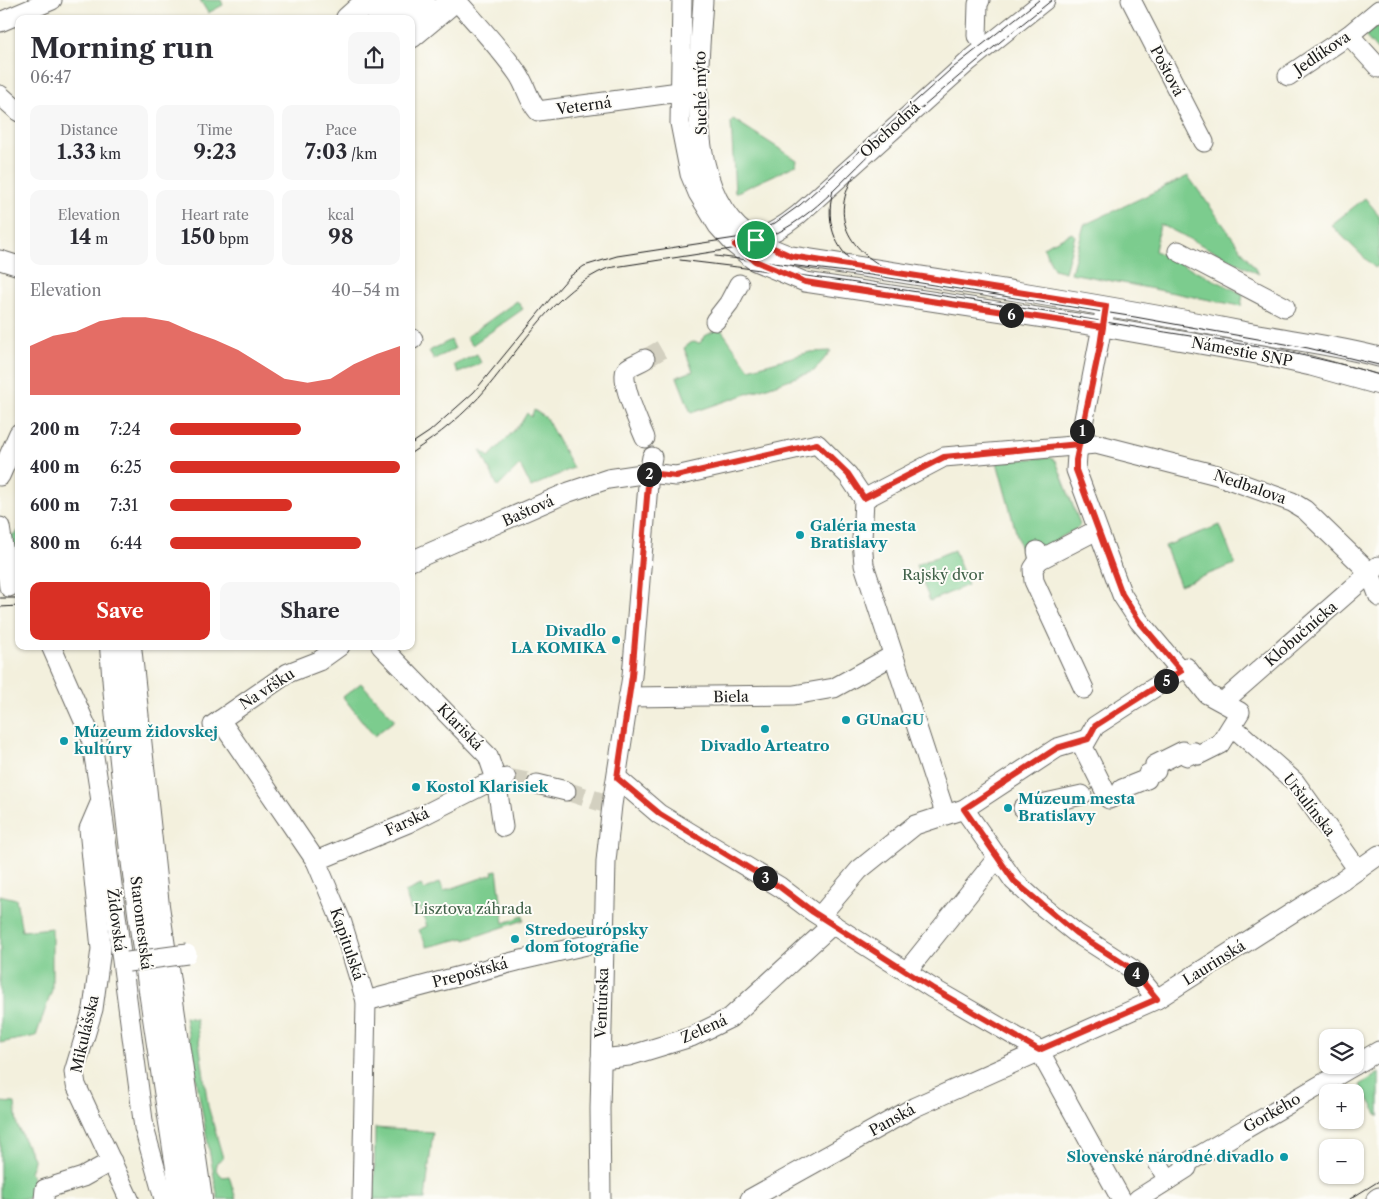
<!DOCTYPE html>
<html lang="en">
<head>
<meta charset="utf-8">
<style>
  :root { --surface:#fff; --page:#f7f7f7; --text:#2b2b33; --muted:#7c7c81; --accent:#d93025 }
  body { margin:0; font-family:"Libre Caslon Text",serif; background:var(--page); color:var(--text); height:100vh; display:flex; flex-direction:column; font-size:19px; white-space:nowrap }
  * { box-sizing:border-box; margin:0 }
  p { font-size:16px; color:var(--muted) }
  .icon { flex:none; width:28px; height:28px; fill:none; stroke:currentColor; stroke-width:2; stroke-linecap:round; stroke-linejoin:round }
  .map { position:relative; flex:1; overflow:hidden }
  .panel { position:absolute; left:15px; top:15px; width:400px; height:635px; display:flex; flex-direction:column; background:var(--surface); border-radius:10px; box-shadow:0 1px 4px #0004 }
  .panel>* { flex:none }
  .tools { position:absolute; left:1319px; top:1029px; display:grid; gap:10px }
  .tools a { display:grid; place-items:center; width:45px; height:45px; border-radius:10px; background:var(--surface); box-shadow:0 1px 4px #0004; font-size:25px }
  .pin { position:absolute; display:grid; place-items:center; width:42px; height:42px; color:#fff; margin:-21px; border:2px solid #fff; border-radius:50%; box-shadow:0 1px 5px #0007 }
  .km { position:absolute; width:25px; height:25px; margin:-12px; border-radius:50%; background:#222; color:#fff; font-size:14px; line-height:25px; text-align:center }
  .round { display:grid; place-items:center; flex:none; width:52px; height:52px; border-radius:10px; background:var(--page) }
  .overview { display:flex; align-items:center; justify-content:space-between; height:85px; padding:0 15px }
  h1 { font-size:28px; font-weight:700; line-height:38px }
  .stats { display:grid; grid-template-columns:repeat(3,1fr); gap:8px; height:85px; padding:5px 15px }
  .stats div { display:grid; align-content:center; border-radius:10px; background:var(--page); text-align:center }
  .stats b { font-size:21px; font-weight:700 }
  .stats small { font-size:14px; font-weight:400 }
  .stats p { font-size:14px }
  .chart { height:140px; padding:10px 15px }
  .chart p { display:flex; justify-content:space-between }
  .chart svg { width:100%; height:90px; margin-top:5px; fill:var(--accent); opacity:.7 }
  .action { display:flex; gap:10px; margin-top:auto; padding:10px 15px }
  .action a { flex:1; height:58px; border-radius:10px; background:var(--accent); color:#fff; font-size:20px; font-weight:700; line-height:58px; text-align:center }
  .action a+a { background:var(--page); color:var(--text) }
  ul { padding:0 15px; list-style:none; font-size:16px }
  li { display:grid; grid-template-columns:80px 60px 1fr; align-items:center; height:38px }
  li i { height:12px; border-radius:6px; background:var(--accent) }
  .map>svg:first-child { display:block }
</style>
</head>
<body>
<div class="map">
<svg width="1379" height="1199" viewBox="0 0 1379 1199">
  <rect width="100%" height="100%" fill="#fdfcf7"/>
  <filter id="ink" filterUnits="userSpaceOnUse"><feTurbulence type="fractalNoise" baseFrequency=".02" numOctaves="2"/><feDisplacementMap in="SourceGraphic" scale="10" xChannelSelector="R" yChannelSelector="G"/><feConvolveMatrix kernelMatrix="1 2 1 2 8 2 1 2 1" color-interpolation-filters="sRGB"/></filter>
  <filter id="wash" filterUnits="userSpaceOnUse"><feTurbulence type="fractalNoise" baseFrequency=".0096" numOctaves="4" result="noise"/><feDisplacementMap in="SourceGraphic" scale="20" xChannelSelector="R" yChannelSelector="G"/><feGaussianBlur stdDeviation="1.12" result="paint"/><feColorMatrix in="noise" values="0 0 0 0 0 0 0 0 0 0 0 0 0 0 0 0 0 1.4 0 .05"/><feComposite in="paint" operator="in"/></filter>
  <g filter="url(#wash)">
    <rect width="100%" height="100%" fill="#f3f0dd"/>
    <g fill="#7bcc8e" stroke="#4c7455">
      <path d="M200,0H221L223,5L208,13Z"/>
      <path d="M1379,24V52L1365,36Z"/>
      <path d="M733,119L797,160L796,165L735,193L731,122Z"/>
      <path d="M1188,176L1259,274L1160,224L1155,251L1243,294L1241,306L1071,273L1084,225Z"/>
      <path d="M1365,198L1379,215V265L1375,268L1331,225Z"/>
      <path d="M1072,233L1075,236L1065,272L1054,269L1043,247Z"/>
      <path d="M517,301L523,309L472,345L466,337Z"/>
      <path d="M720,328L749,369L810,352L831,351L814,371L691,413L677,377L693,371L684,348L692,342L700,343L705,336Z"/>
      <path d="M451,340L455,349L434,359L429,351Z"/>
      <path d="M477,354L481,363L459,373L454,365Z"/>
      <path d="M534,410L546,418L573,468L531,487L520,465L498,487L480,450L489,457L521,423L527,413L531,417Z"/>
      <path d="M1049,457L1056,461L1080,524L1078,528L1023,558L997,462Z"/>
      <path d="M1220,525L1235,564L1180,585L1165,546Z"/>
      <path d="M19,531V565L14,560L10,536Z"/>
      <path d="M954,550L968,585L930,601L916,565Z"/>
      <path d="M361,683L395,720L374,736L343,697Z"/>
      <path d="M497,870L504,923L523,916L524,920L465,940L464,938L427,947L419,930L427,926L420,908L411,910L405,892L421,885L424,890L440,882L444,891L493,874L492,871Z"/>
      <path d="M0,895L16,899L22,931L52,928V990L36,1036L0,1043Z"/>
      <path d="M185,1017L196,1019L208,1106L223,1158L217,1162L216,1170L223,1177L229,1176L236,1199H218Z"/>
      <path d="M1379,1073V1117L1360,1085Z"/>
      <path d="M0,1102L15,1103L17,1125L34,1161L30,1172L38,1192L26,1199H0Z"/>
      <path d="M375,1128L433,1132L425,1199H374Z"/>
    </g>
  </g>
  <g filter="url(#ink)">
    <g fill="none" stroke-linecap="round" stroke-linejoin="round">
      <g stroke="#d3d0c0" stroke-width="19" stroke-dasharray="19 9" stroke-linecap="butt">
        <path d="M645,359L664,348"/>
        <path d="M508,778L537,784"/>
        <path d="M566,791L604,803"/>
      </g>
      <g stroke="#676660" stroke-width="21">
        <g id="minor">
          <path d="M456,0C477,24 500,48 518,74C527,87 528,100 538,111L679,92"/>
          <path d="M682,0L680,123L690,174L698,193L718,226L735,245L755,261L805,282L1103,327L1262,355L1311,366L1379,385"/>
          <path d="M703,0C699,68 685,176 738,227C754,242 772,249 791,256C942,279 1092,302 1242,331C1288,340 1334,345 1379,357"/>
          <path d="M1131,0L1204,142"/>
          <path d="M0,22L52,0"/>
          <path d="M1349,35L1379,68"/>
          <path d="M977,36L978,4L980,0"/>
          <path d="M1288,76L1349,35L1379,10"/>
          <path d="M0,95L19,112"/>
          <path d="M747,242C766,238 783,227 798,215L969,61L1045,0"/>
          <path d="M1178,251L1285,307"/>
          <path d="M0,260L19,266"/>
          <path d="M1104,316L1077,455L1076,470L1122,595L1139,621L1181,671"/>
          <path d="M715,321L729,303L739,284"/>
          <path d="M411,339H413"/>
          <path d="M645,359C639,363 631,365 627,369C618,378 640,426 645,438"/>
          <path d="M0,476L19,433"/>
          <path d="M864,499L944,457L1096,444L1217,475L1292,502L1305,510L1370,573L1379,597"/>
          <path d="M864,499L862,540L864,565L945,813"/>
          <path d="M0,527L9,587"/>
          <path d="M1037,551L1039,560L1097,530"/>
          <path d="M1039,560L1033,569L1034,581L1084,689"/>
          <path d="M411,561L569,492L608,479L649,473L676,476L817,444L848,475L864,499"/>
          <path d="M51,646L91,737L101,801L144,1128L164,1199"/>
          <path d="M381,646L488,756L496,779L503,827"/>
          <path d="M1186,667L1207,694L1240,712L1220,744L1198,755L1194,752L1187,756L1183,751L1155,765L1156,771L1148,774L1147,779L1122,789L1123,793L1109,799L1083,747L1095,726Z"/>
          <path d="M628,697L794,695L834,688L892,656"/>
          <path d="M1223,702L1378,566"/>
          <path d="M220,720L316,861L342,923L366,1001L362,1199"/>
          <path d="M213,725L288,673L319,661L340,646"/>
          <path d="M1232,726L1295,782L1358,870"/>
          <path d="M617,778L659,814L780,887L813,912L932,988L1039,1050L1121,1199"/>
          <path d="M537,784L566,791"/>
          <path d="M101,801L89,829L101,949L93,1009L74,1072L76,1085L129,1199"/>
          <path d="M1023,808L1082,795"/>
          <path d="M964,809L1014,881L1037,902L1076,933L1132,969L1157,999"/>
          <path d="M316,861L408,823L483,785L506,778"/>
          <path d="M820,916L859,870L915,825L964,809L1057,748L1087,739"/>
          <path d="M907,971L998,857"/>
          <path d="M366,1001L517,961L604,941"/>
          <path d="M601,1059L629,1056L691,1037L730,1018L833,924"/>
          <path d="M1355,1065L1379,1051"/>
          <path d="M1158,1163L1168,1180"/>
          <path d="M1185,1164L1355,1065"/>
          <path d="M44,1199L45,1189L83,1177L112,1161"/>
          <path d="M601,1199L600,1109L606,861L612,805L632,676L649,473L652,457"/>
          <path d="M750,1199L915,1107L1157,999L1342,881L1379,855"/>
          <path d="M1138,1199L1187,1168"/>
          <path d="M1376,1199L1379,1197"/>
        </g>
      </g>
      <g stroke="#676660" stroke-width="26">
        <g id="major">
          <path d="M348,19L369,0"/>
          <path d="M379,19L400,0"/>
          <path d="M402,19L423,0"/>
          <path d="M411,36L454,0"/>
          <path d="M112,646C125,832 154,1016 183,1199"/>
          <path d="M129,646L157,906L200,1199"/>
        </g>
      </g>
      <use href="#minor" stroke="#fff" stroke-width="19"/>
      <use href="#major" stroke="#fff" stroke-width="24"/>
      <g stroke="#1c1c1c" stroke-width="1">
        <path d="M854,175C826,224 856,258 903,276"/>
        <path d="M833,190C824,225 836,254 867,273"/>
        <path d="M715,256L871,275L1135,317L1308,348L1379,365"/>
        <path d="M680,260C832,278 984,301 1135,327C1216,341 1300,350 1379,375"/>
        <path d="M411,444L429,432L474,392L555,293L569,277L584,266L617,256L749,236L775,223L800,205L949,71L1039,0"/>
        <path d="M411,453C439,435 465,414 487,388C523,345 554,290 608,268L738,248C806,230 834,187 883,142C938,93 994,46 1052,0"/>
        <path d="M0,598H19"/>
        <path d="M0,607L19,606"/>
        <path d="M1350,1199L1379,1181"/>
      </g>
      <g stroke="#676660" stroke-width="21" stroke-linecap="butt">
        <path id="minor-bridge" d="M128,962L187,954"/>
      </g>
      <use href="#minor-bridge" stroke="#fff" stroke-width="19"/>
    </g>
  </g>
  <g fill="none" stroke-linecap="round" stroke-linejoin="round" filter="url(#ink)">
    <g stroke="#fff" stroke-width="10">
      <path id="route" d="M756,240L791,256L1106,306C1104,319 1102,332 1100,346L1079,444L944,457L864,498L848,474L817,444L676,476L649,473L632,676L617,778L660,814L780,887L813,912L932,988L1039,1050L1157,999L1132,969L1076,933L1014,881L964,809L1057,748L1088,739L1095,726L1181,671L1139,621L1122,594L1076,470V460L1100,346L1103,327L805,282L755,261L735,245L756,240"/>
    </g>
    <use href="#route" stroke="#d93025" stroke-width="6"/>
  </g>
  <g fill="#0f9aa8" stroke="#fdfcf7" stroke-width="2">
    <circle cx="800" cy="535" r="5"/>
    <circle cx="616" cy="640" r="5"/>
    <circle cx="846" cy="720" r="5"/>
    <circle cx="765" cy="729" r="5"/>
    <circle cx="64" cy="741" r="5"/>
    <circle cx="416" cy="787" r="5"/>
    <circle cx="1008" cy="808" r="5"/>
    <circle cx="515" cy="939" r="5"/>
    <circle cx="1284" cy="1157" r="5"/>
  </g>
  <g text-anchor="middle" stroke-width="4" stroke-linejoin="round" paint-order="stroke">
    <g font-size="15" fill="#1c1c1c" stroke="#fdfcf7">
      <text transform="translate(1322 53) rotate(-34)" y="5">Jedlíkova</text>
      <text transform="translate(1167 71) rotate(62)" y="5">Poštová</text>
      <text transform="translate(701 93) rotate(-91)" y="5">Suché mýto</text>
      <text transform="translate(584 106) rotate(-8)" y="5">Veterná</text>
      <text transform="translate(890 130) rotate(-42)" y="5">Obchodná</text>
      <text transform="translate(1242 352) rotate(11)" y="5">Námestie SNP</text>
      <text transform="translate(1250 487) rotate(19)" y="5">Nedbalova</text>
      <text transform="translate(528 511) rotate(-24)" y="5">Baštová</text>
      <text transform="translate(1301 634) rotate(-41)" y="5">Klobučnícka</text>
      <text transform="translate(267 689) rotate(-33)" y="5">Na vŕšku</text>
      <text transform="translate(731 697) rotate(-1)" y="5">Biela</text>
      <text transform="translate(460 727) rotate(46)" y="5">Klariská</text>
      <text transform="translate(1309 805) rotate(52)" y="5">Uršulínska</text>
      <text transform="translate(407 822) rotate(-25)" y="5">Farská</text>
      <text transform="translate(116 920) rotate(83)" y="5">Židovská</text>
      <text transform="translate(141 923) rotate(83)" y="5">Staromestská</text>
      <text transform="translate(347 944) rotate(71)" y="5">Kapitulská</text>
      <text transform="translate(1214 963) rotate(-32)" y="5">Laurinská</text>
      <text transform="translate(470 973) rotate(-15)" y="5">Prepoštská</text>
      <text transform="translate(602 1003) rotate(-88)" y="5">Ventúrska</text>
      <text transform="translate(704 1029) rotate(-24)" y="5">Zelená</text>
      <text transform="translate(85 1034) rotate(-77)" y="5">Mikulášska</text>
      <text transform="translate(1272 1113) rotate(-30)" y="5">Gorkého</text>
      <text transform="translate(892 1120) rotate(-29)" y="5">Panská</text>
    </g>
    <g font-size="15" font-weight="bold" fill="#0d838f" stroke="#fdfcf7" text-anchor="start">
      <text x="810" y="531">Galéria mesta<tspan x="810" dy="17">Bratislavy</tspan></text>
      <text x="606" y="636" text-anchor="end">Divadlo<tspan x="606" dy="17">LA KOMIKA</tspan></text>
      <text x="856" y="725">GUnaGU</text>
      <text x="74" y="737">Múzeum židovskej<tspan x="74" dy="17">kultúry</tspan></text>
      <text x="765" y="751" text-anchor="middle">Divadlo Arteatro</text>
      <text x="426" y="792">Kostol Klarisiek</text>
      <text x="1018" y="804">Múzeum mesta<tspan x="1018" dy="17">Bratislavy</tspan></text>
      <text x="525" y="935">Stredoeurópsky<tspan x="525" dy="17">dom fotografie</tspan></text>
      <text x="1274" y="1162" text-anchor="end">Slovenské národné divadlo</text>
    </g>
    <g font-size="15" fill="#42624a" stroke="#fdfcf7">
      <text x="943" y="580">Rajský dvor</text>
      <text x="473" y="914">Lisztova záhrada</text>
    </g>
  </g>
</svg>
<div class="tools">
<a><svg class="icon" aria-label="layers" viewBox="0 0 24 24"><path d="M12 4l9 5-9 5-9-5zM3 14l9 5 9-5"/></svg></a>
<a>+</a>
<a>−</a>
</div>
<div class="pin" style="left:756px;top:240px;background:#1e9e55"><svg class="icon" aria-label="arrive" viewBox="0 0 24 24"><path d="M6 21V4h12l-3 4 3 4H6"/></svg></div>
<b class="km" style="left:1082px;top:431px">1</b>
<b class="km" style="left:649px;top:474px">2</b>
<b class="km" style="left:765px;top:878px">3</b>
<b class="km" style="left:1136px;top:974px">4</b>
<b class="km" style="left:1166px;top:681px">5</b>
<b class="km" style="left:1011px;top:315px">6</b>
<section class="panel">
<div class="overview"><div><h1>Morning run</h1><p>06:47</p></div><a class="round"><svg class="icon" aria-label="share" viewBox="0 0 24 24"><path d="M12 15V3M7 8l5-5 5 5M5 13v7h14v-7"/></svg></a></div>
<div class="stats">
<div><p>Distance</p><b>1.33<small> km</small></b></div>
<div><p>Time</p><b>9:23</b></div>
<div><p>Pace</p><b>7:03<small> /km</small></b></div>
</div>
<div class="stats">
<div><p>Elevation</p><b>14<small> m</small></b></div>
<div><p>Heart rate</p><b>150<small> bpm</small></b></div>
<div><p>kcal</p><b>98</b></div>
</div>
<div class="chart"><p><span>Elevation</span>40–54 m</p>
<svg viewBox="0 0 160 44" preserveAspectRatio="none"><path d="M0 44V20L10 15L20 13L30 8L40 6L50 6L60 8L70 13L80 17L90 22L100 29L110 36L120 38L130 36L140 29L150 24L160 20V44z"/></svg>
</div>
<ul>
<li><b>200 m</b>7:24<i style="width:57%"></i></li>
<li><b>400 m</b>6:25<i style="width:100%"></i></li>
<li><b>600 m</b>7:31<i style="width:53%"></i></li>
<li><b>800 m</b>6:44<i style="width:83%"></i></li>
</ul>
<div class="action"><a>Save</a><a>Share</a></div>
</section>
</div>
</body>
</html>
